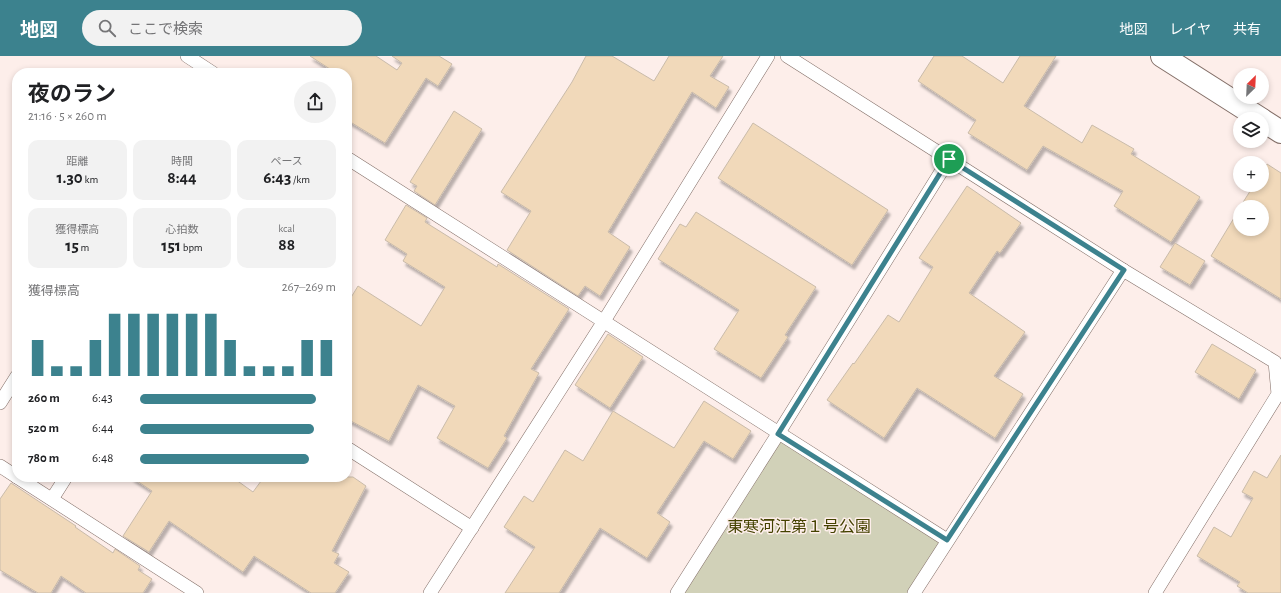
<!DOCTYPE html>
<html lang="ja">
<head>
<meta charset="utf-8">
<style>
  :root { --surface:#fff; --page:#f2f2f2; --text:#202124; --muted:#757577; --accent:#3c828e }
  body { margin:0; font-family:"Alegreya Sans","Noto Sans JP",sans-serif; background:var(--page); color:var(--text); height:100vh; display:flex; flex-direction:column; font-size:15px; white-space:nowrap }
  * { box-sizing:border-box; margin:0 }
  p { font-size:13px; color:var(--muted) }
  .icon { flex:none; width:22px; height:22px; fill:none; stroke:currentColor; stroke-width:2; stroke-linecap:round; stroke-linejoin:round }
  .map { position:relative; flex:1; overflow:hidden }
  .panel { position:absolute; left:12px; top:12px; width:340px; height:414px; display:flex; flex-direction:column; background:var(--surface); border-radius:16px; box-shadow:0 2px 6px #0003 }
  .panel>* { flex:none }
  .needle { width:26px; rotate:24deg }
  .fabs { position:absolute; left:1233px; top:12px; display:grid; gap:8px }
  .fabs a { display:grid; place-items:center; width:36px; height:36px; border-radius:50%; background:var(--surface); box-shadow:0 2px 6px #0003; font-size:20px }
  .pin { position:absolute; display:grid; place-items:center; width:34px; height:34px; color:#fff; margin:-17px; border:2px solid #fff; border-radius:50%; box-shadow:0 1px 4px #0007 }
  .round { display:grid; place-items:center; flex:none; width:42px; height:42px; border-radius:21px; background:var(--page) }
  .overview { display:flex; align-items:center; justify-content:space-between; height:68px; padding:0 16px }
  h1 { font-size:22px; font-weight:700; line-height:30px }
  .stats { display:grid; grid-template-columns:repeat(3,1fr); gap:6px; height:68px; padding:4px 16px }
  .stats div { display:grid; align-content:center; border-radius:10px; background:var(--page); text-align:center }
  .stats b { font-size:17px; font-weight:700 }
  .stats small { font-size:11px; font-weight:400 }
  .stats p { font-size:11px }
  .chart { height:112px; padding:8px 16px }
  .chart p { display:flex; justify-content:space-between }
  .chart svg { width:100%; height:72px; margin-top:4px; stroke:var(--accent); stroke-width:6 }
  ul { padding:0 16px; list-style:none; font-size:13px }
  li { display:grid; grid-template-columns:64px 48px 1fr; align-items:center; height:30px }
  li i { height:10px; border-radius:5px; background:var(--accent) }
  header { display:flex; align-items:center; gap:24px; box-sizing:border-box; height:56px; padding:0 20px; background:var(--accent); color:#fff }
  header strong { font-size:19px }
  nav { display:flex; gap:22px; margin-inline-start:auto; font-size:14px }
  .search { width:280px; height:36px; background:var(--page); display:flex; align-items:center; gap:10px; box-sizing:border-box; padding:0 14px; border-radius:22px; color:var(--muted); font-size:15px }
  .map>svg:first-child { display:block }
</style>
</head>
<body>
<header>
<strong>地図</strong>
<div class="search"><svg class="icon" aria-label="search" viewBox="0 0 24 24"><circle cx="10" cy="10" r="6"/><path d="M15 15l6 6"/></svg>ここで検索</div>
<nav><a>地図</a><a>レイヤ</a><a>共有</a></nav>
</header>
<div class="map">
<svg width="1281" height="537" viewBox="0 0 1281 537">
  <defs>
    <filter id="shadow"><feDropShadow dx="2.5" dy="4.5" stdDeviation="1" flood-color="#0004"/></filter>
  </defs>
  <rect width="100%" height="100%" fill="#fdeeea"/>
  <path fill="#d1d1b8" d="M778,378L947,484L914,537H677Z"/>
  <g fill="#f1d9ba" stroke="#c9bbaa" filter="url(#shadow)">
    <path d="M310,0H376L397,14L402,7L392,0H439L452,8L438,30L426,22L385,87L347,64V17H336Z"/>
    <path d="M586,0H612L654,25L669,0H723L710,20L729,31L716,52L692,36L608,176L630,191L600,240L585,230L578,240L507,194L531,155L501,136L572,26Z"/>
    <path d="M934,0H962L1003,27L1020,0H1056L1024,50L1082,87L1092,69L1134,93L1131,98L1200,141L1171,186L1114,150L1123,135L1043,90L1027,114L968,77L976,64L918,25Z"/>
    <path d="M454,55L482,73L435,149L414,135L417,130L410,126Z"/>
    <path d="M753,67L888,154L852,209L718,122Z"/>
    <path d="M1267,108L1281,117V243L1211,200L1240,152V173H1262V151H1240L1254,129H1262V115Z"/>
    <path d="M967,130L1021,167L1000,197L997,195L969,237L1025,276L994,320L1023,338L995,382L917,332L884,382L827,344L853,307L854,308L888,259L899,266L933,211L919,202Z"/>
    <path d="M406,149L427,162L425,166L497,211L498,208L569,253L531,313L539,317L504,380L507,382L488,412L437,382L455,350L418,329L389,385L347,363V248L358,230L421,270L445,231L403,205L407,198L385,184Z"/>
    <path d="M696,156L816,231L785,279L788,281L761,322L714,293L739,254L658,203L680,168L686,171Z"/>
    <path d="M1175,187L1205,205L1190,229L1160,211Z"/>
    <path d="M608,278L643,301L610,352L575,329Z"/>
    <path d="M1212,288L1256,314L1239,343L1195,316Z"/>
    <path d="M704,345L751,375L733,403L704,385L657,457L670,466L647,502L600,472L559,537H505L535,491L504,471L524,440L533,446L565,394L583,405L613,355L674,392Z"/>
    <path d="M1281,399V537H1248L1237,530L1240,526L1197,500L1214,471L1231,481L1253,442L1242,436L1254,415L1267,422Z"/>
    <path d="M131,421H232L253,436L264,421H353L366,430L332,495L339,498L334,507L349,516L335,537H311L254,500L243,516L169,465L149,496L123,480L152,435Z"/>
    <path d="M11,427L76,470L75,471L113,497L115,493L140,510L138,514L152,523L143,537H86L61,520L51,537H38L0,514V443Z"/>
  </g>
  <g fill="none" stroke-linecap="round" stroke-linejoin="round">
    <g stroke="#836f68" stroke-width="14">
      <g id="service">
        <path d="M187,0L213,17"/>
        <path d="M787,0L1123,214L1275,306L1278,338L1155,537"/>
        <path d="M347,102C547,229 746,358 947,484"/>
        <path d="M0,347L17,320"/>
        <path d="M347,392L472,472"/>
        <path d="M0,410L17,421"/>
        <path d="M17,421L197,537"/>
        <path d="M52,443L66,421"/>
        <path d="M430,537L604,265L768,0"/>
        <path d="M677,537L778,378L949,103"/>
        <path d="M914,537L1123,214"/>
      </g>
    </g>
    <g stroke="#836f68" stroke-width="24">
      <g id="minor">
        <path d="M1162,0L1261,63"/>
        <path d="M1262,64L1281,76"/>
      </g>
    </g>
    <use href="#service" stroke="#fff" stroke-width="13"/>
    <use href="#minor" stroke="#fff" stroke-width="22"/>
  </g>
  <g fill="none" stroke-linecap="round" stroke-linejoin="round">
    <g stroke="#fff" stroke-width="8">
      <path id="route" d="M949,103L1124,214L947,484L778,378Z"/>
    </g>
    <use href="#route" stroke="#3c828e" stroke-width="5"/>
  </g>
  <g text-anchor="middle" stroke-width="3" stroke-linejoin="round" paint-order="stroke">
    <g font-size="16" fill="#444200" stroke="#fdeeea">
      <text x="799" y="476">東寒河江第１号公園</text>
    </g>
  </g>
</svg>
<div class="fabs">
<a><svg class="needle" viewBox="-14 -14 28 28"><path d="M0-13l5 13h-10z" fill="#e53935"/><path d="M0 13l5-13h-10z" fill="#757577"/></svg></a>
<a><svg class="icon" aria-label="layers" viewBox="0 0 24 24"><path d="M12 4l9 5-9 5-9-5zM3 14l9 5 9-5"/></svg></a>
<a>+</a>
<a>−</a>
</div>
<div class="pin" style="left:949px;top:103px;background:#1e9e55"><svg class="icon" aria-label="arrive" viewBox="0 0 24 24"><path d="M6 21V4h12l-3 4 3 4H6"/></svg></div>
<section class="panel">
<div class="overview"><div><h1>夜のラン</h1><p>21:16 · 5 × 260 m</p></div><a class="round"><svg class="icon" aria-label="share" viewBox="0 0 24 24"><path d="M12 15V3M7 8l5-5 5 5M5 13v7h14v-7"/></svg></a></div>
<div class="stats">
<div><p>距離</p><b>1.30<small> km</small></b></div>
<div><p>時間</p><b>8:44</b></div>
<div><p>ペース</p><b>6:43<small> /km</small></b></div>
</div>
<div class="stats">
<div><p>獲得標高</p><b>15<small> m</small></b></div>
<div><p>心拍数</p><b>151<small> bpm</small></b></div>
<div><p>kcal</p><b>88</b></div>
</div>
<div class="chart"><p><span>獲得標高</span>267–269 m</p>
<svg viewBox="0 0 160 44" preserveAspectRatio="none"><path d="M5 44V22M15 44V38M25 44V38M35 44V22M45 44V6M55 44V6M65 44V6M75 44V6M85 44V6M95 44V6M105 44V22M115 44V38M125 44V38M135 44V38M145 44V22M155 44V22"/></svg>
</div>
<ul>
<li><b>260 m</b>6:43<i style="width:90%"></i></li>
<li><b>520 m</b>6:44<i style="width:89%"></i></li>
<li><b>780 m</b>6:48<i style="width:86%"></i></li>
</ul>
</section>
</div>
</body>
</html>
